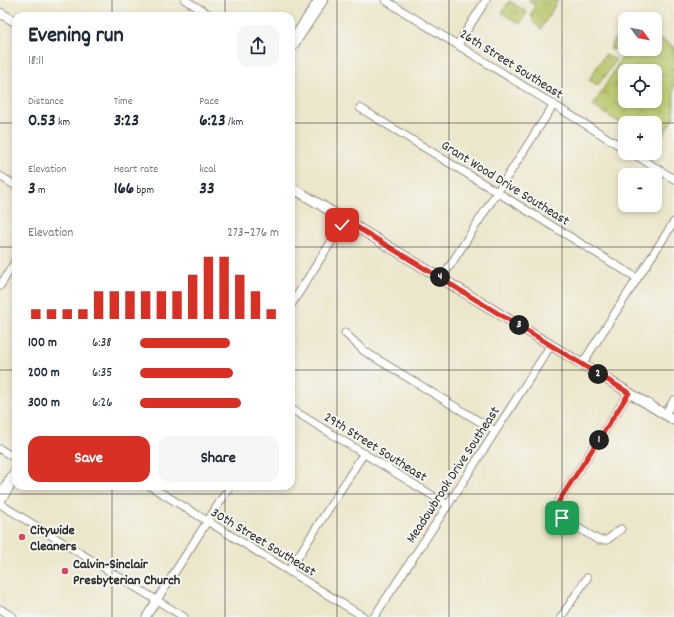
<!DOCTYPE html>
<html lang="en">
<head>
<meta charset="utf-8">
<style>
  :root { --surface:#fff; --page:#f6f6f7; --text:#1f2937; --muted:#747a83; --accent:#d93025 }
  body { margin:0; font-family:Dekko,sans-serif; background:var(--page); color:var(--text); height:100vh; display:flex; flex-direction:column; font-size:15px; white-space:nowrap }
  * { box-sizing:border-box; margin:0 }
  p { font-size:13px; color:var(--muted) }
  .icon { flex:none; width:22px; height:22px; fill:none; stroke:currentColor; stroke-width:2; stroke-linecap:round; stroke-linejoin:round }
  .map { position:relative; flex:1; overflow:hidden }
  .details { position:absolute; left:12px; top:12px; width:283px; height:478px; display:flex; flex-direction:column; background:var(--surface); border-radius:12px; box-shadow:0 2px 6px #0003 }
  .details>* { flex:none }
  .needle { width:26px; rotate:122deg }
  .buttons { position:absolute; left:618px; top:12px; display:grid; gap:8px }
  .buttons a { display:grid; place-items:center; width:44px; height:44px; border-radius:8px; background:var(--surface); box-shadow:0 2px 6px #0003; font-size:20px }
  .pin { position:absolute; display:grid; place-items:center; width:34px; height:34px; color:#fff; margin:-17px; border-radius:8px; box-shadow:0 2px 6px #0006 }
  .km { position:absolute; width:20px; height:20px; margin:-10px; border-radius:50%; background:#222; color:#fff; font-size:11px; line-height:20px; text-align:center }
  .round { display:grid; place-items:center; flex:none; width:42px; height:42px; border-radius:12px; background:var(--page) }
  .headline { display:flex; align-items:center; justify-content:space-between; height:68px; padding:0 16px }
  h1 { font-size:22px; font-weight:700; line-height:30px }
  .stats { display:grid; grid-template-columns:repeat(3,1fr); gap:6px; height:68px; padding:4px 16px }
  .stats div { display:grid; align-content:center }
  .stats b { font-size:17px; font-weight:700 }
  .stats small { font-size:11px; font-weight:400 }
  .stats p { font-size:11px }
  .chart { height:112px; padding:8px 16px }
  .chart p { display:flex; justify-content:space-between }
  .chart svg { width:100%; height:72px; margin-top:4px; stroke:var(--accent); stroke-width:6 }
  .primary-button { display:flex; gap:8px; margin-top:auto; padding:8px 16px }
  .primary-button a { flex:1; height:46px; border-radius:12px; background:var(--accent); color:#fff; font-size:16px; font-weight:700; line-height:46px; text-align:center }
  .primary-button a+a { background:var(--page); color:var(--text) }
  ul { padding:0 16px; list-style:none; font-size:13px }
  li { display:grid; grid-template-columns:64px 48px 1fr; align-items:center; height:30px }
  li i { height:10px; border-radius:5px; background:var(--accent) }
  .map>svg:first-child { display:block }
</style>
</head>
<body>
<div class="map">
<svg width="674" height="617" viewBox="0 0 674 617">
  <defs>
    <pattern id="park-crowns" width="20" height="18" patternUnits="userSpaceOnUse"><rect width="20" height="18" fill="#b7c466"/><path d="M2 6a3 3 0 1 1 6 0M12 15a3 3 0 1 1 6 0" fill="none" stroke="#959f54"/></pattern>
  </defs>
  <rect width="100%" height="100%" fill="#f6f6f2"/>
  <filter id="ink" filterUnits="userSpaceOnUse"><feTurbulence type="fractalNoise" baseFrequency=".025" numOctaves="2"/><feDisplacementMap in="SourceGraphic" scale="8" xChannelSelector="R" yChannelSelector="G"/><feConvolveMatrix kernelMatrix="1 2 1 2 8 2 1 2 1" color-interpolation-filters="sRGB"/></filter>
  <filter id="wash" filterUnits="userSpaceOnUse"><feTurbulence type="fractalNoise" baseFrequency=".012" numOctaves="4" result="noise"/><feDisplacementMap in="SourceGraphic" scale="16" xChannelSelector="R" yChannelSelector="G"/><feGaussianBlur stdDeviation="0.9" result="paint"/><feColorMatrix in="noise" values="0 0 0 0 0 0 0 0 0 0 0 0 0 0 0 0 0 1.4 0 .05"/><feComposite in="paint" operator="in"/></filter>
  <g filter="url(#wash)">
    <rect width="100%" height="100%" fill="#ece6ca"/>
    <g fill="url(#park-crowns)" stroke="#717848" fill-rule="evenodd">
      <path d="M528,0H558L541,29L534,23L531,14L535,6Z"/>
      <path d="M509,1L527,12L520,24L502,13Z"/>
      <path d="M618,36H622L624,38C624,45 617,49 611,50C611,43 612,40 618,36Z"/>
      <path d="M662,40L674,47V117L657,145L655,144V123H625V126L593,106L627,49H655V41ZM625,71H655V101H625Z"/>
      <path d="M605,54L616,60L604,78H603L598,85L589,80Z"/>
    </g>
  </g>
  <g filter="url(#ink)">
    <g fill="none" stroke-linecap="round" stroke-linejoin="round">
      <g stroke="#8c887a" stroke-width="9">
        <g id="minor">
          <path d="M185,0L212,16"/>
          <path d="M385,0L625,149"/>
          <path d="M458,44L486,0"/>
          <path d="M360,108L637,278"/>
          <path d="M632,153L674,179"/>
          <path d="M0,176L16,186"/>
          <path d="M442,278L554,104"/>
          <path d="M0,286L13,265L16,259"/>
          <path d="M291,305L345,220"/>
          <path d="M345,333L364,351L495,431"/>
          <path d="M582,364L674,222"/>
          <path d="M291,409L448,505"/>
          <path d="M665,414L674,400"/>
          <path d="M0,449L16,459"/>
          <path d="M150,486L364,617"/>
          <path d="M0,504L184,617"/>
          <path d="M621,529L607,540H598L562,518L556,512L557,504L629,393"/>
          <path d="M289,571L364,453"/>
          <path d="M0,609L13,617"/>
          <path d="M146,617L230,486"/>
          <path d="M374,617L448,505L551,345"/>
          <path d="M561,617L587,578"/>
        </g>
      </g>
      <g stroke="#8c887a" stroke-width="11">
        <g id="tertiary">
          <path d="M0,13L16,22"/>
          <path d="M291,187L674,420"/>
        </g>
      </g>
      <g stroke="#8c887a" stroke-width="14">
        <g id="primary">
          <path d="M291,46L321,0"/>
          <path d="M0,498L16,473"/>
        </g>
      </g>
      <use href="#minor" stroke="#fff" stroke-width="7"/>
      <use href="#tertiary" stroke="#fff" stroke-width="9"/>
      <use href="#primary" stroke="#fff" stroke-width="12"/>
    </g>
  </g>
  <g fill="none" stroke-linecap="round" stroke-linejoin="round" filter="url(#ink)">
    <g stroke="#fff" stroke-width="8">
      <path id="route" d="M342,225L345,220L629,393L557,504L556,512L562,518"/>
    </g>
    <use href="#route" stroke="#d93025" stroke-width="5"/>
  </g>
  <path fill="none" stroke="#2b2b2b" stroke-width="1" stroke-opacity="0.55" d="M112,0V16M225,0V16M337,0V617M449,0V617M562,0V617M0,123H16M291,123H625M655,123H674M0,247H16M291,247H674M0,370H16M291,370H674M112,486V617M225,486V617M0,494H674"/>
  <g fill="#d1495b" stroke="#f6f6f2" stroke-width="1.5">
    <circle cx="22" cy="537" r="4"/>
    <circle cx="65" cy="571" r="4"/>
  </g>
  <g text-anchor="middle" stroke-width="4" stroke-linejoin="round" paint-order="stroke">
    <g font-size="14" fill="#2b2b2b" stroke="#f6f6f2">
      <text transform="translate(512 63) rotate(32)" y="5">26th Street Southeast</text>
      <text transform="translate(506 182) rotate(32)" y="5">Grant Wood Drive Southeast</text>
      <text transform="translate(376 446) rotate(32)" y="5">29th Street Southeast</text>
      <text transform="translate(452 474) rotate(-57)" y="5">Meadowbrook Drive Southeast</text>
      <text transform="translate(264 541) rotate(31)" y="5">30th Street Southeast</text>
    </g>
    <g font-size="14" font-weight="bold" fill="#2b2b2b" stroke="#f6f6f2" text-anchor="start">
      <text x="30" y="534">Citywide<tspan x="30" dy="16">Cleaners</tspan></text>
      <text x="73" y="568">Calvin-Sinclair<tspan x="73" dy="16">Presbyterian Church</tspan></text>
    </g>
  </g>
</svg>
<div class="buttons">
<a><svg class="needle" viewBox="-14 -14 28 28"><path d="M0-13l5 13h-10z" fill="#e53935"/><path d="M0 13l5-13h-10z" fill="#747a83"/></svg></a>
<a><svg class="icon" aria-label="locate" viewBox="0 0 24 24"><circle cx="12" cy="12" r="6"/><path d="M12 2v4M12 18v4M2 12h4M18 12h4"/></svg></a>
<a>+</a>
<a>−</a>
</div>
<div class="pin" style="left:562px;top:518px;background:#1e9e55"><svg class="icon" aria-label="arrive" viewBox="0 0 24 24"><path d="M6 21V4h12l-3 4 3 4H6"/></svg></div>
<div class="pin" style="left:342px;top:225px;background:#d93025"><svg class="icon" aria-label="check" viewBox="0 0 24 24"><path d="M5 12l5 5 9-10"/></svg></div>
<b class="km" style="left:599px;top:440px">1</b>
<b class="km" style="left:598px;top:374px">2</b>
<b class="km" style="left:519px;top:325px">3</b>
<b class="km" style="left:440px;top:277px">4</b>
<section class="details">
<div class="headline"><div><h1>Evening run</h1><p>18:11</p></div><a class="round"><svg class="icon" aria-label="share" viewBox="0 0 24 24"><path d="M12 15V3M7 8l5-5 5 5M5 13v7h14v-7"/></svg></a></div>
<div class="stats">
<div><p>Distance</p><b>0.53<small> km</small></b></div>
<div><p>Time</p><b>3:23</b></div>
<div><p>Pace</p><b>6:23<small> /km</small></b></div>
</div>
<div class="stats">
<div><p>Elevation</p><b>3<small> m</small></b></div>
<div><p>Heart rate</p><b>166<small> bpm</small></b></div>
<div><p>kcal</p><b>33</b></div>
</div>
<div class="chart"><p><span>Elevation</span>273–276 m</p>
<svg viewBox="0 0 160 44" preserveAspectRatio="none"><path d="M5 44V38M15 44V38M25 44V38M35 44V38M45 44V27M55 44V27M65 44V27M75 44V27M85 44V27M95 44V27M105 44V17M115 44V6M125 44V6M135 44V17M145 44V27M155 44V38"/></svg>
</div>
<ul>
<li><b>100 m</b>6:38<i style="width:65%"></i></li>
<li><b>200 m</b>6:35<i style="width:67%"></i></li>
<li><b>300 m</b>6:26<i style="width:73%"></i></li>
</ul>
<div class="primary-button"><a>Save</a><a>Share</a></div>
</section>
</div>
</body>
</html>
